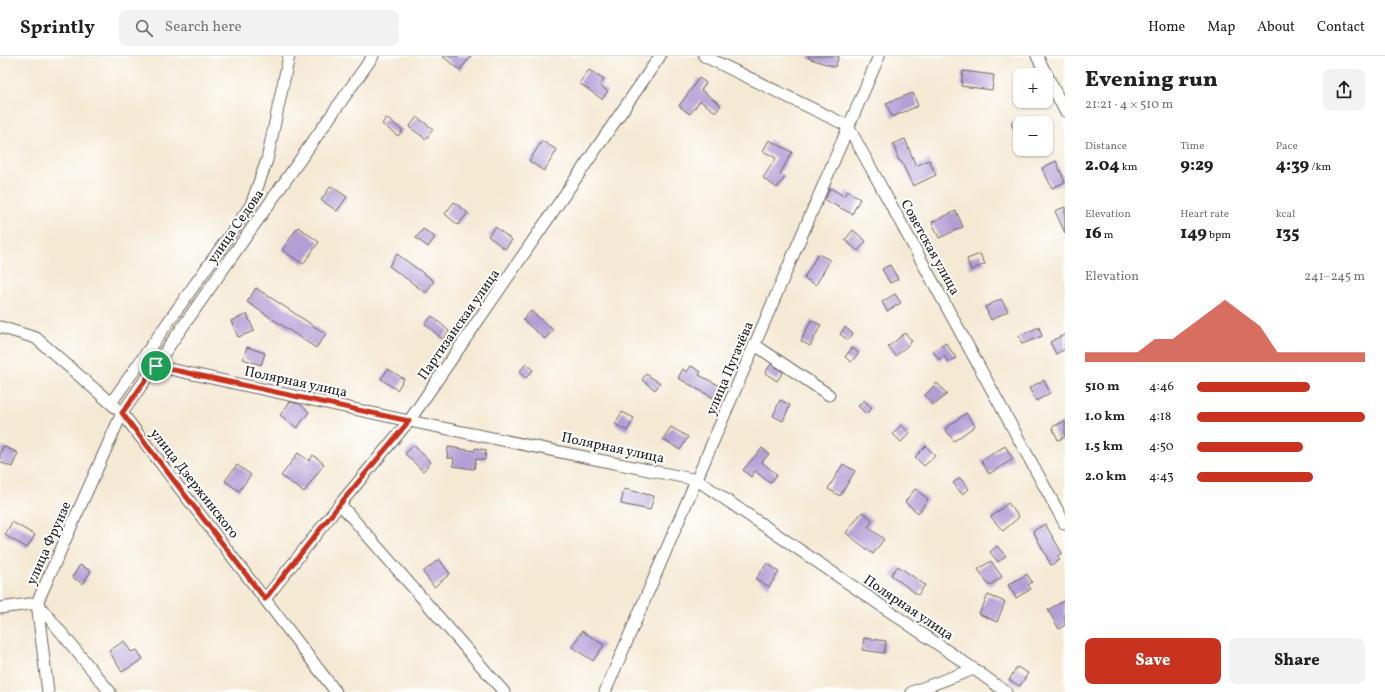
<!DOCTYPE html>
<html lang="en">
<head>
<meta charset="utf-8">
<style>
  :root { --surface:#fff; --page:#f2f2f2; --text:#202124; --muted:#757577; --line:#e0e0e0; --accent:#c8321e }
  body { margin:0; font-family:Vollkorn,serif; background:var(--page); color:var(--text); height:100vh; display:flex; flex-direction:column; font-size:15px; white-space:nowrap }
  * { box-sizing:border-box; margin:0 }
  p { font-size:13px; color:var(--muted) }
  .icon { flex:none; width:22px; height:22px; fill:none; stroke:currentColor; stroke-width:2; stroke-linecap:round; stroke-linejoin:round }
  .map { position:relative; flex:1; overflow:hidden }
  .details { display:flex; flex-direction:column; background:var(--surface); width:320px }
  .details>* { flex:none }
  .tools { position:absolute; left:1013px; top:12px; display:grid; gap:8px }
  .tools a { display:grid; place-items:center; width:40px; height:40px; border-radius:8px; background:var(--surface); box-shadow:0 1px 3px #0004; font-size:20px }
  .pin { position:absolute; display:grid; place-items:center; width:34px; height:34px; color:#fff; margin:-17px; border:2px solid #fff; border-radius:50%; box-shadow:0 1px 4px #0007 }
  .round { display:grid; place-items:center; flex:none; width:42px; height:42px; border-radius:8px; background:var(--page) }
  .head { display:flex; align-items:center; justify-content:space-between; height:68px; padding:0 20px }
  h1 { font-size:22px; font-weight:800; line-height:30px }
  .metrics { display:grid; grid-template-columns:repeat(3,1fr); gap:6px; height:68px; padding:4px 20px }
  .metrics div { display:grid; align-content:center }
  .metrics b { font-size:17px; font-weight:800 }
  .metrics small { font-size:11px; font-weight:400 }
  .metrics p { font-size:11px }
  .chart { height:112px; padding:8px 20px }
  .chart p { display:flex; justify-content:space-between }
  .chart svg { width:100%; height:72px; margin-top:4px; fill:var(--accent); opacity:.7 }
  .button { display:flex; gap:8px; margin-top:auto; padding:8px 20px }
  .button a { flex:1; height:46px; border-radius:8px; background:var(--accent); color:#fff; font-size:16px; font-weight:800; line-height:46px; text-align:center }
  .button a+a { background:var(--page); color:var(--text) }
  ul { padding:0 20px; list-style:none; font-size:13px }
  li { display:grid; grid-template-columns:64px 48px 1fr; align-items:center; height:30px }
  li i { height:10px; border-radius:5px; background:var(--accent) }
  header { display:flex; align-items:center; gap:24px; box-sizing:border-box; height:56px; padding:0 20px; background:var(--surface); border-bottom:1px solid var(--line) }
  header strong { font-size:19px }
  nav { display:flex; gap:22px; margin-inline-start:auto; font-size:14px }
  .search { width:280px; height:36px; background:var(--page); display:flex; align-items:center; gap:10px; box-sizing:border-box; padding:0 14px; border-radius:8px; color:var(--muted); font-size:15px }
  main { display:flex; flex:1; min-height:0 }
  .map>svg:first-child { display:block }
</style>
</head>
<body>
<header>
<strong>Sprintly</strong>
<div class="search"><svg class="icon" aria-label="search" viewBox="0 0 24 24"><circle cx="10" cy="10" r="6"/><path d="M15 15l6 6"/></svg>Search here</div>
<nav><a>Home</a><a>Map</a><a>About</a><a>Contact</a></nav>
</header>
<main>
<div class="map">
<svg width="1065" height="636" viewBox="0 0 1065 636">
  <rect width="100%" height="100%" fill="#fff"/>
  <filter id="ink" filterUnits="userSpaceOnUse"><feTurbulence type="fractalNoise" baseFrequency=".025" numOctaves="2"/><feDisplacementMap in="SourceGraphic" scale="8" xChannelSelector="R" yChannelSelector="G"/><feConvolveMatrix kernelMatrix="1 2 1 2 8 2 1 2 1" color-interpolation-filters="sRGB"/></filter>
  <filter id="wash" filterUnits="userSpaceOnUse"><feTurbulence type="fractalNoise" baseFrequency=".012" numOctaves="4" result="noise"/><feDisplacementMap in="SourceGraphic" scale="16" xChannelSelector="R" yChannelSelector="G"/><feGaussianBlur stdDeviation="0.9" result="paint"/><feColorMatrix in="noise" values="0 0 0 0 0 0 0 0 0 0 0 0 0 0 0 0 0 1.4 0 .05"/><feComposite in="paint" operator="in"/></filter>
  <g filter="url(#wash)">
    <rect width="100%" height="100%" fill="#f4e9d3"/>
    <g id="blocks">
      <g fill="#b29fd5">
        <path d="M442,0H471L460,14Z"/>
        <path d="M808,0H839L835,11L808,2Z"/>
        <path d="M589,14L604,24L600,30L608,35L602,43L579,27Z"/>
        <path d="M963,15L994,19L992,34L961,30Z"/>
        <path d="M699,22L706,27L701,34L721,49L716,56L700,45L690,58L679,50Z"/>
        <path d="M913,37L918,50L892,61L886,47Z"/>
        <path d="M417,61L433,73L426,83L409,71Z"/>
        <path d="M386,62L403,74L398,80L382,68Z"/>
        <path d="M1020,63V87L1011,67Z"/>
        <path d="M905,83L916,110L929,104L936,119L913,130L901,105H899L893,88Z"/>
        <path d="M769,84L792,96L780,118L785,121L777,132L763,122L776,102L763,95Z"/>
        <path d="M542,85L557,94L544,115L529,105Z"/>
        <path d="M1056,105L1065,126L1052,132L1042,112Z"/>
        <path d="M331,130L347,141L337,155L321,144Z"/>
        <path d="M830,132L844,140L847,135L860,143L852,158L825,144Z"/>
        <path d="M454,146L468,157L458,169L445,158Z"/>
        <path d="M1065,151V177L1055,155Z"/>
        <path d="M956,155L963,171L939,182L932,166Z"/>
        <path d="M298,171L319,186L303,208L282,194Z"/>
        <path d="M495,171L512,184L505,193L488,180Z"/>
        <path d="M423,173L435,181L428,191L416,182Z"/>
        <path d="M853,174L866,185L858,195L845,184Z"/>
        <path d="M397,198L434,225L426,237L389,210Z"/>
        <path d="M818,198L830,204L816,229L804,222Z"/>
        <path d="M980,198L985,208L971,214L967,203Z"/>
        <path d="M890,209L898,223L890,227L882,213Z"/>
        <path d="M256,232L326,278L316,292L247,246Z"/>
        <path d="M895,238L901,247L887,255L882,246Z"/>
        <path d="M1001,243L1008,255L991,264L985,251Z"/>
        <path d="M531,255L553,274L545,283L523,264Z"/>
        <path d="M247,258L254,275L238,281L231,265Z"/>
        <path d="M432,260L449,275L442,283L425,268Z"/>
        <path d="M811,264L821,269L810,290L801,285Z"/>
        <path d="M845,271L853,278L848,284L840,278Z"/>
        <path d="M1039,271L1042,280L1022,288L1019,280Z"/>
        <path d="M905,277L912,285L896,300L888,291Z"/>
        <path d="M1065,278V293L1056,298L1050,286Z"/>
        <path d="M946,287L956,302L948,306L944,300L939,304L933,295Z"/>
        <path d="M247,291L265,297L261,309L243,303Z"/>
        <path d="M852,292L859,297L851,306L845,301Z"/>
        <path d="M526,308L533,314L526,322L519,316Z"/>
        <path d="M771,308L783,316L777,325L765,317Z"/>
        <path d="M691,310L701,316L699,319L724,332L717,344L678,322L683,313L687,316Z"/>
        <path d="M388,313L404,323L397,334L381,323Z"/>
        <path d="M646,318L660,327L655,334L642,324Z"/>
        <path d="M1044,324L1050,337L1036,345L1029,332Z"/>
        <path d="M937,327L947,338L934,349L925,339Z"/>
        <path d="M780,344L790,349L783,365L773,360Z"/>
        <path d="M864,344L872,352L866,358L858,350Z"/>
        <path d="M290,346L300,348L309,356L297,372L280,359Z"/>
        <path d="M622,356L634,362L627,375L615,368Z"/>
        <path d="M966,357L975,370L954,385L945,373Z"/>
        <path d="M1065,365V381L1058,384L1052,371Z"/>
        <path d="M901,369L910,377L901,386L893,378Z"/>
        <path d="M671,371L688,381L680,394L663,383Z"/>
        <path d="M413,389L431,406L423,415L405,398Z"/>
        <path d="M3,390L18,397L12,411L0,406V398Z"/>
        <path d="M926,390L935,400L924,410L915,401Z"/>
        <path d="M1005,390L1013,403L989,418L981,405Z"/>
        <path d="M448,391L475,395V392L486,394L485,404L476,403L474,413L453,410L454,402H447Z"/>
        <path d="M762,392L769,398L762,406L777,419L770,427L755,415L751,421L743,414Z"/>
        <path d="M298,397L309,405L313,399L324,408L304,436L281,420Z"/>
        <path d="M843,408L855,415L840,440L828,433Z"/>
        <path d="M237,409L251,419L239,435L225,425Z"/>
        <path d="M960,422L969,433L962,438L953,427Z"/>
        <path d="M624,433L654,440L650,454L621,448Z"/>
        <path d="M915,433L928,443L918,457L905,446Z"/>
        <path d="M1008,447L1019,461L1003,475L991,461Z"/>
        <path d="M862,456L873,464L868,471L884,483L873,498L846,477Z"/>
        <path d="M12,466L35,479L27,492L5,479Z"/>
        <path d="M1045,468L1062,497L1057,500L1060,504L1051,509L1033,475Z"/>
        <path d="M997,490L1006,500L998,506L990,496Z"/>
        <path d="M439,503L450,518L434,531L423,516Z"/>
        <path d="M991,505L1002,521L989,530L978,513Z"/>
        <path d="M767,507L779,516L769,531L756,523Z"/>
        <path d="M80,509L91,515L83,528L72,521Z"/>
        <path d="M898,510L925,529L918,539L891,519Z"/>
        <path d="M1027,518L1032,526L1028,529L1031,533L1016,542L1008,529Z"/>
        <path d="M988,539L1005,546L997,566L979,558Z"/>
        <path d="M1065,544V569L1059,573L1048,554Z"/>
        <path d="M582,575L604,589L593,605L572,591Z"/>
        <path d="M864,582L886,585L884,597L862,594Z"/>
        <path d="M124,585L131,596L137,594L143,603L122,616L109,595Z"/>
        <path d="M1017,611L1028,617L1020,630L1009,624Z"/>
      </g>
    </g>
  </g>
  <g filter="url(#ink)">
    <use href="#blocks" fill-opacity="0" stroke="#68645c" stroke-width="1"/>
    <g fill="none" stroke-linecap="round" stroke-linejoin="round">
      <g stroke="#68645c" stroke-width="13">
        <g id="minor">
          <path d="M704,0L848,70L1065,468"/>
          <path d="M1037,0L1065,55"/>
          <path d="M0,271L36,282L122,357L336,636"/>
          <path d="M755,289L829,339"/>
          <path d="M156,310L409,365L697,424L974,613L1006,636"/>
          <path d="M111,347L251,149L267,104L289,0"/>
          <path d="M340,448L504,636"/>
          <path d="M265,543L340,448L409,365L660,0"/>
          <path d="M0,552L37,547L110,636"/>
          <path d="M48,636L37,547L122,357L373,0"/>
          <path d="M605,636L879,0"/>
          <path d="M912,636L974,613"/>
        </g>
      </g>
      <use href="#minor" stroke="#fff" stroke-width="11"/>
    </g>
  </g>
  <g fill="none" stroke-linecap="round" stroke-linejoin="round" filter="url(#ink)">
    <g stroke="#fff" stroke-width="8">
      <path id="route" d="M156,310L409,365L340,448L265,543L122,357Z"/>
    </g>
    <use href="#route" stroke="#c8321e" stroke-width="5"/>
  </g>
  <g text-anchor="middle" stroke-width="4" stroke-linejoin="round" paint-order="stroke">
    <g font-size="14" fill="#1c1c1c" stroke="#fff">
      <text transform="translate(235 170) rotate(-55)" y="5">улица Седова</text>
      <text transform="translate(931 191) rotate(61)" y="5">Советская улица</text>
      <text transform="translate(458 268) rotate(-55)" y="5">Партизанская улица</text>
      <text transform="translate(729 312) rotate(-67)" y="5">улица Пугачёва</text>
      <text transform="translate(296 325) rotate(12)" y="5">Полярная улица</text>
      <text transform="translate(613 391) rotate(12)" y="5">Полярная улица</text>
      <text transform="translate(195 427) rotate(52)" y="5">улица Дзержинского</text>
      <text transform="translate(48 487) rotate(-66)" y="5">улица Фрунзе</text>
      <text transform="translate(909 551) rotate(34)" y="5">Полярная улица</text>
    </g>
  </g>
</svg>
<div class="tools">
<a>+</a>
<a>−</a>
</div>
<div class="pin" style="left:156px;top:310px;background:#1e9e55"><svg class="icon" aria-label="arrive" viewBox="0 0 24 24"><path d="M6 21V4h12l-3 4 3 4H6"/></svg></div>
</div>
<section class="details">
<div class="head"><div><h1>Evening run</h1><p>21:21 · 4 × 510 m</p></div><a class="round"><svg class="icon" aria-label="share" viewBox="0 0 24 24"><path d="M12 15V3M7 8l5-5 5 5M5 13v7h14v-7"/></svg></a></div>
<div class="metrics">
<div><p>Distance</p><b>2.04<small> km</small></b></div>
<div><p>Time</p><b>9:29</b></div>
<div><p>Pace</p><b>4:39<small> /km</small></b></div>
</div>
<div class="metrics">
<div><p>Elevation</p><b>16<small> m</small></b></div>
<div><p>Heart rate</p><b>149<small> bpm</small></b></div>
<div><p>kcal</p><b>135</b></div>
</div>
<div class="chart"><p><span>Elevation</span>241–245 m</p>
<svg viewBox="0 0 160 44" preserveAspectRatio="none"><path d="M0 44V38L10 38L20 38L30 38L40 30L50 30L60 22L70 14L80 6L90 14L100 22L110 38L120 38L130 38L140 38L150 38L160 38V44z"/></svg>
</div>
<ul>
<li><b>510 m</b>4:46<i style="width:67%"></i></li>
<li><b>1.0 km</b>4:18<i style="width:100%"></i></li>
<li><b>1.5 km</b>4:50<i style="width:63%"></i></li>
<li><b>2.0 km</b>4:43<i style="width:69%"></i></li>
</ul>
<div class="button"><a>Save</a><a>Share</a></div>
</section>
</main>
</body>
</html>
